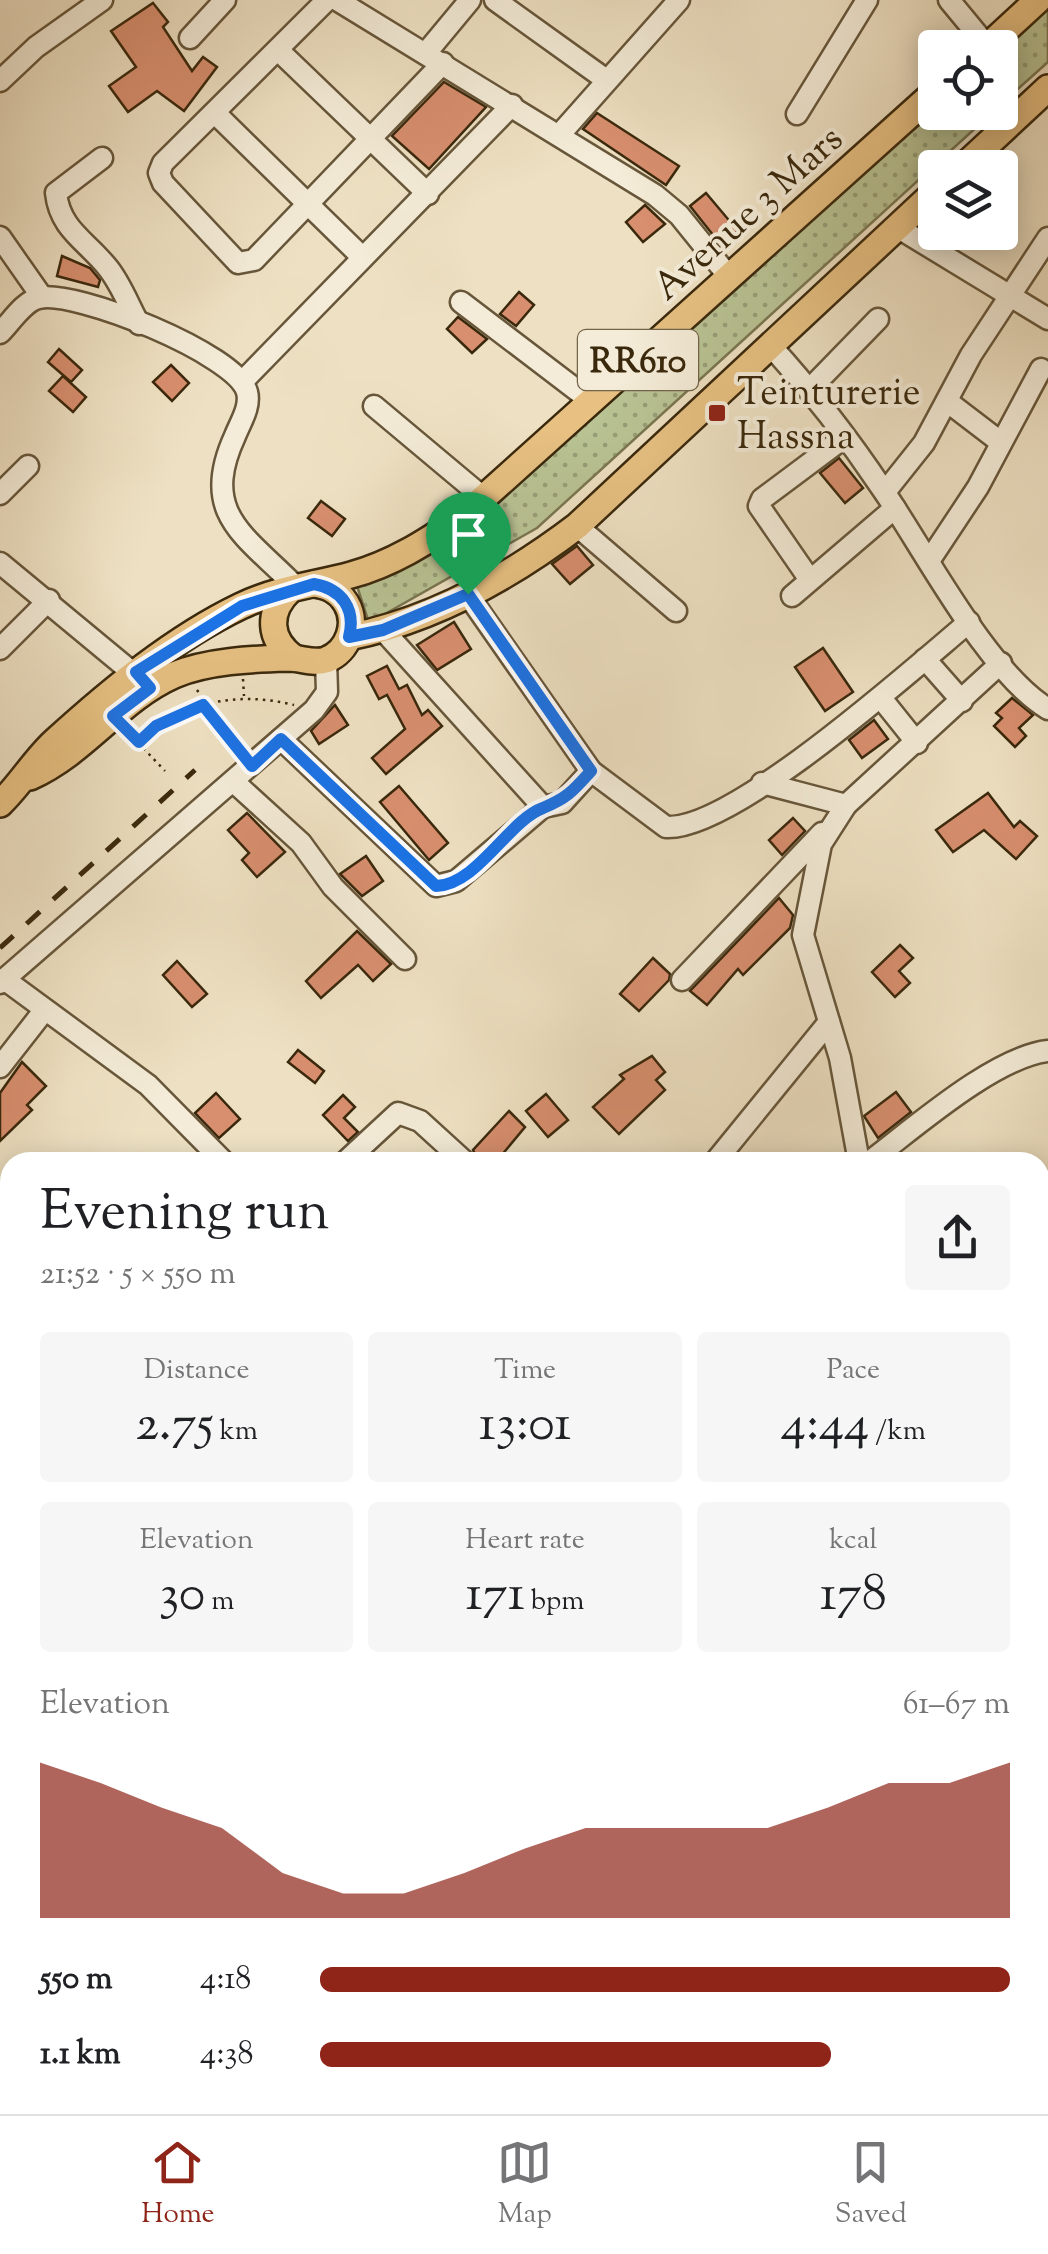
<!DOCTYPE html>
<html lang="en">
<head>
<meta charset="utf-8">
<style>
  :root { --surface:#fff; --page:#f6f6f6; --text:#202124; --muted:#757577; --line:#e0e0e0; --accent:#8f2418 }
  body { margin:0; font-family:"Sorts Mill Goudy",serif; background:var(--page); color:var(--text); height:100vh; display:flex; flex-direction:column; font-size:38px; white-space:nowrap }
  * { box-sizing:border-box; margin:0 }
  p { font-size:32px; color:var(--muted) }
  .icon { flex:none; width:55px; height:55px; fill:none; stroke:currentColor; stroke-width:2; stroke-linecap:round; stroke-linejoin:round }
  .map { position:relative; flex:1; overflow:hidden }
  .panel { position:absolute; left:0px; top:1152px; width:1050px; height:962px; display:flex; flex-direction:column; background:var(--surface); border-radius:30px 30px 0 0; box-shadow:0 5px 25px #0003 }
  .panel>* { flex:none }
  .controls { position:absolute; left:918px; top:30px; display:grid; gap:20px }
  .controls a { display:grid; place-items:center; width:100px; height:100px; border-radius:10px; background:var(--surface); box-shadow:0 5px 25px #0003; font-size:50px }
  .pin { position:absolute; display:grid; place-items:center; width:85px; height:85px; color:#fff; margin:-102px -42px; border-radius:50% 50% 50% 0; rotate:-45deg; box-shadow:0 0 10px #0007 }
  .pin .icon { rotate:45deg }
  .round { display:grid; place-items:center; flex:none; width:105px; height:105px; border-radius:10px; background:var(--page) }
  .summary { display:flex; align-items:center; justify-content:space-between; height:170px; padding:0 40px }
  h1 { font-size:55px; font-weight:600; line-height:75px }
  .figures { display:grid; grid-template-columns:repeat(3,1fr); gap:15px; height:170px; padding:10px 40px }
  .figures div { display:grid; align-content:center; border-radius:10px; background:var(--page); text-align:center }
  .figures b { font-size:50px; font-weight:600 }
  .figures small { font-size:28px; font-weight:400 }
  .figures p { font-size:28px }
  .chart { height:280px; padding:20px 40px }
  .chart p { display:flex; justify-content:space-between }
  .chart svg { width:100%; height:180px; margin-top:10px; fill:var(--accent); opacity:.7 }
  ul { padding:0 40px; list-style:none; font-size:32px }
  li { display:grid; grid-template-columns:160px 120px 1fr; align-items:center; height:75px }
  li i { height:25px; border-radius:12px; background:var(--accent) }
  .dock { display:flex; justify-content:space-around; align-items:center; height:140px; border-top:2px solid var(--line); background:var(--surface); font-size:28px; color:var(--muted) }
  .dock a { display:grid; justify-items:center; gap:5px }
  .dock .on { color:var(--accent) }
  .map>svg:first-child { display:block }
</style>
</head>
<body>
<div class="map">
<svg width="1048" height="2114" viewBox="0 0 1048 2114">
  <defs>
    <pattern id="park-dots" width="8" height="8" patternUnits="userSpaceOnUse" patternTransform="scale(2.5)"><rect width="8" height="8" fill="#b9c394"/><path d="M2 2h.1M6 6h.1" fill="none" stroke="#979e77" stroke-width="1.8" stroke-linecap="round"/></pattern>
  </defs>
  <rect width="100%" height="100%" fill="#eee1c3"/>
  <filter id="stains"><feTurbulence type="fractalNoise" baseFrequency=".002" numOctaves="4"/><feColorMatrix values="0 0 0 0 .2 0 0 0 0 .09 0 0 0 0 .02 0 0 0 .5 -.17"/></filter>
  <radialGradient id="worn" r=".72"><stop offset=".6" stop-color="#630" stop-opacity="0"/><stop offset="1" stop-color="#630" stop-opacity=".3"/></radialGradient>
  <g fill="url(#park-dots)" stroke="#7a7650" stroke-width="2.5">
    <path d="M1048,0V62L1000,105V48Z"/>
    <path d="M935,100V112L992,113L537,528L369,623L356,583L413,558Z"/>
  </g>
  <g fill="#d88f6f" stroke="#3a280c" stroke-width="2.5">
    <path d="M153,3L168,22L163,27L192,71L203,57L217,67L184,111L157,91L128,112L109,86L136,67L111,31Z"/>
    <path d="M444,82L486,107L429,169L392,136Z"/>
    <path d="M597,113L679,166L666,185L583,129Z"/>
    <path d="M706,193L738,231L721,245L690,206Z"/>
    <path d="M645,205L665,224L643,242L626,222Z"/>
    <path d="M62,256L90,268L100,280L98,287L57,276Z"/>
    <path d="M519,292L534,305L516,326L500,314Z"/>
    <path d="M458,317L487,339L472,353L447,329Z"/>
    <path d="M59,349L82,370L71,382L48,362Z"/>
    <path d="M171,365L189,383L172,401L153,382Z"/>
    <path d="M63,376L86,397L73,412L49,391Z"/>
    <path d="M839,458L863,488L845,503L820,473Z"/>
    <path d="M321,501L345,519L332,536L308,518Z"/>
    <path d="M577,546L593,565L570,584L552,564Z"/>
    <path d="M454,622L471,649L437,670L417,645Z"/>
    <path d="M823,648L853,692L825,711L795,667Z"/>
    <path d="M387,666L399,689L407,685L422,715L428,710L442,726L386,774L372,758L405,729L387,695L379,699L367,676Z"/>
    <path d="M1012,698L1033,715L1019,728L1026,736L1015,747L994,726L1002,718L996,713Z"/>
    <path d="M335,705L348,725L319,744L311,731Z"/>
    <path d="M874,720L888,739L862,758L849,740Z"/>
    <path d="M399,786L448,843L429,860L380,802Z"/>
    <path d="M988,793L1014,827L1020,821L1037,836L1016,859L984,830L953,852L936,830Z"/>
    <path d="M247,813L285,852L257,877L242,860L249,853L228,830Z"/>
    <path d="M793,818L805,831L782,855L769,840Z"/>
    <path d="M366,856L383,881L362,896L340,874Z"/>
    <path d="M779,898L793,915L790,928L743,975L738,969L707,1005L690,991Z"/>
    <path d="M357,931L391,964L373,981L358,965L321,998L306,981Z"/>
    <path d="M900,945L913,958L899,971L910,983L895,997L872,972Z"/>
    <path d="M653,958L670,974L669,980L639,1011L620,994Z"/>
    <path d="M177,961L207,994L192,1007L163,975Z"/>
    <path d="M298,1050L324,1071L315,1083L288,1062Z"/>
    <path d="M652,1056L665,1072L656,1080L665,1090L619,1134L593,1107L624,1079L620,1075Z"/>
    <path d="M22,1062L46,1086L27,1105L32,1110L0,1141V1093Z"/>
    <path d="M896,1092L911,1112L878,1138L864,1116Z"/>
    <path d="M216,1093L240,1119L219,1138L195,1113Z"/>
    <path d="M546,1094L568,1120L548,1137L526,1111Z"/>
    <path d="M343,1095L355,1107L344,1118L358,1132L348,1141L323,1115Z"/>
    <path d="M509,1111L525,1127L496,1162H479L473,1150Z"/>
  </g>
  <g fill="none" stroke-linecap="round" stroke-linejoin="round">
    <g stroke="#67563a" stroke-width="25">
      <g id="minor">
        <path d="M327,0L163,163L159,173L163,183L238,263L254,260L443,63"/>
        <path d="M337,0L655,195L679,215L730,278"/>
        <path d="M495,0L605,79"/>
        <path d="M949,0L987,46"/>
        <path d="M190,38L225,0"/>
        <path d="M278,50L428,194"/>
        <path d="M426,53L470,0"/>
        <path d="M0,81L36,47L102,0"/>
        <path d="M216,114L362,257"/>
        <path d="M797,114L867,0"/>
        <path d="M561,133L679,0"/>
        <path d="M102,158L56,193C60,230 87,241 108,268C121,284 129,306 139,324"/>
        <path d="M897,227L1048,319"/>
        <path d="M0,237L42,297"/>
        <path d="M461,302L591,401"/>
        <path d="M0,333C11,322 24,301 39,298C74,289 237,354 247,392C251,407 240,423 235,436C199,514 245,535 296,587"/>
        <path d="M770,345C811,390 849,439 883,490C925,551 987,672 1048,709"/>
        <path d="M242,382L512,105"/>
        <path d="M809,390L878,319"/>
        <path d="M948,402L999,441"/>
        <path d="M374,406L485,499"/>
        <path d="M885,492L924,443L971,355L1048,238"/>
        <path d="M0,494L28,466"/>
        <path d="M577,526L676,611"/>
        <path d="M929,561L978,487L1041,369"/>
        <path d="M0,563L145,683"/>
        <path d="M808,577L759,506L762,499L845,437"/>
        <path d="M468,595L591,771L666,827C733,831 914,668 969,622"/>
        <path d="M792,596L895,508"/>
        <path d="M383,630L543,807L562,803L591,771"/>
        <path d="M0,649L49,600"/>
        <path d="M925,659L962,701"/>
        <path d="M881,698L917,743"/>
        <path d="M281,739L436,886L456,881L543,807"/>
        <path d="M234,782L301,843L333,887L405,959"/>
        <path d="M762,783L846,805"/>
        <path d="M4,979L148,1085L224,1162"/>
        <path d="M682,980L822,833"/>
        <path d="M0,983L314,710L327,692L326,660"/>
        <path d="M0,1067L43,1012"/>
        <path d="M345,1162L398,1113L420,1121L465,1162"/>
        <path d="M715,1162L829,1022"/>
        <path d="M859,1162L840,1058L803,935L821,844L846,805L1001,663"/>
        <path d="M869,1162C913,1129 994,1057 1048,1051"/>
        <path d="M1040,1230L1048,1223"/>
        <path d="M1040,1271L1048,1279"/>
        <path d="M0,1292L10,1304"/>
        <path d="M1040,1349L1048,1352"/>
        <path d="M0,1499L10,1517"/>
        <path d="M1040,1501L1048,1505"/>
        <path d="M0,1912L10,1893"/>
        <path d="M1040,1968L1048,1967"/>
        <path d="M0,2069L10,2074"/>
        <path d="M73,2105L89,2114"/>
        <path d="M443,2105L451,2114"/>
        <path d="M859,2105L860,2114"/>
        <path d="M239,2114L284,2105"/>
      </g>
    </g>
    <g stroke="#3a280c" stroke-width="30">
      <g id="major">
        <path d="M986,48L1038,0"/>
        <path d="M962,168L1048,88"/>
        <path d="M290,590C267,612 268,639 294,658"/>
        <path d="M349,637C433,620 510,577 577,526L935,192"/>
        <path d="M30,777C87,751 118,700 174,675C207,661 252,659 288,658C301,658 314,664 326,660C349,651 358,623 346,603C338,590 327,586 314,584"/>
        <path d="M0,804C20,785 35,759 55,741C110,691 174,638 241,606C276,589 314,585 351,575C392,564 426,542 460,519L935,92"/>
      </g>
    </g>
    <g stroke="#3a280c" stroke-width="2.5" stroke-dasharray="2.5 5" stroke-linecap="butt">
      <path d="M243,679L244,696"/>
      <path d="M197,690L238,749"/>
      <path d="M128,732L165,771"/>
      <path d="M139,742C182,701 238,691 294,705"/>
    </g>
    <use href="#minor" stroke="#f4ecd8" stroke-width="20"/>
    <use href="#major" stroke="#e7c082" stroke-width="25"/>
    <path stroke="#3a280c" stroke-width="5" stroke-dasharray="18 18" stroke-linecap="butt" d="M0,948L195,770"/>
  </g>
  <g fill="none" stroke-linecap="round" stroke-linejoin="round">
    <g stroke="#fff" stroke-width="20">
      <path id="route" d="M314,584C342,589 356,609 349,637L383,630L468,594L591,771C572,792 567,798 543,808C509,820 477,885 436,886L281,739L252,766L203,705L156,726L139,742L113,716L150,688L136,672L242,606Z"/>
    </g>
    <use href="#route" stroke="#1a73e8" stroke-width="12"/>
  </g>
  <rect fill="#8f2418" stroke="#f4ecd8" stroke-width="4" x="707" y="403" width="20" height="20" rx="5"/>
  <g text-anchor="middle" stroke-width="8" stroke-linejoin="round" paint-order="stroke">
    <rect fill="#f4ecd8" stroke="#726349" stroke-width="2.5" x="578" y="330" width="120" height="60" rx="8"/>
    <g font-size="35" font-weight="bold" fill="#3a280c">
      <text x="638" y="372">RR610</text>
    </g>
    <g font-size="38" fill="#3a280c" stroke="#f4ecd8">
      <text transform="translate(747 212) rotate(-42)" y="13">Avenue 3 Mars</text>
    </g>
    <g font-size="38" fill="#3a280c" stroke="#f4ecd8" text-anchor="start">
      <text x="737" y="404">Teinturerie<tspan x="737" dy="44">Hassna</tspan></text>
    </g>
  </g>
  <rect width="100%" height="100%" filter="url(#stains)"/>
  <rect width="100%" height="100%" fill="url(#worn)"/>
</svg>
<div class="controls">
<a><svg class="icon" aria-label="locate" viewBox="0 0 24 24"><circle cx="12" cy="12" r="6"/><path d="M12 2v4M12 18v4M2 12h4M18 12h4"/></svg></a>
<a><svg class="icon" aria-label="layers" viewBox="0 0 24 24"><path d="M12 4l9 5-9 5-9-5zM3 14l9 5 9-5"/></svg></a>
</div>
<div class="pin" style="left:468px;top:594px;background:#1e9e55"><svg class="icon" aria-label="arrive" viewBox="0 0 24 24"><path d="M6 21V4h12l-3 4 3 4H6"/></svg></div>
<section class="panel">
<div class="summary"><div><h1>Evening run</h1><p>21:52 · 5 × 550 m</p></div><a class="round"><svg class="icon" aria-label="share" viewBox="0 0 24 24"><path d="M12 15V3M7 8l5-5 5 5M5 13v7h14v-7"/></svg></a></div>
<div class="figures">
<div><p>Distance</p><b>2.75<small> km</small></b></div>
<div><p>Time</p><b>13:01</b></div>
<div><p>Pace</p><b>4:44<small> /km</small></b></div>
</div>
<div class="figures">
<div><p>Elevation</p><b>30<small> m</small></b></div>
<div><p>Heart rate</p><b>171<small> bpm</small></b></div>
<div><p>kcal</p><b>178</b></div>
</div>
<div class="chart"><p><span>Elevation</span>61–67 m</p>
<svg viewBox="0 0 160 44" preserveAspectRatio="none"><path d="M0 44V6L10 11L20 17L30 22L40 33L50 38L60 38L70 33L80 27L90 22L100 22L110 22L120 22L130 17L140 11L150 11L160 6V44z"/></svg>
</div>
<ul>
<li><b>550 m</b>4:18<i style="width:100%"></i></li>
<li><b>1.1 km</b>4:38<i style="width:74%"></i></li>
</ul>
</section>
</div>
<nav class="dock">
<a class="on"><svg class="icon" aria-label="home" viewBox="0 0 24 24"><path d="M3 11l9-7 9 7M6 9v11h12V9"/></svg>Home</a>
<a><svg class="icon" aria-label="map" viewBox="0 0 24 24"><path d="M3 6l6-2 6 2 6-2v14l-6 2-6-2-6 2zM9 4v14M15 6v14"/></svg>Map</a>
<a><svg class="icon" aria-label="saved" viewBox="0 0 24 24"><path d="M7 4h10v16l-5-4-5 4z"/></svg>Saved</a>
</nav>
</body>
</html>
